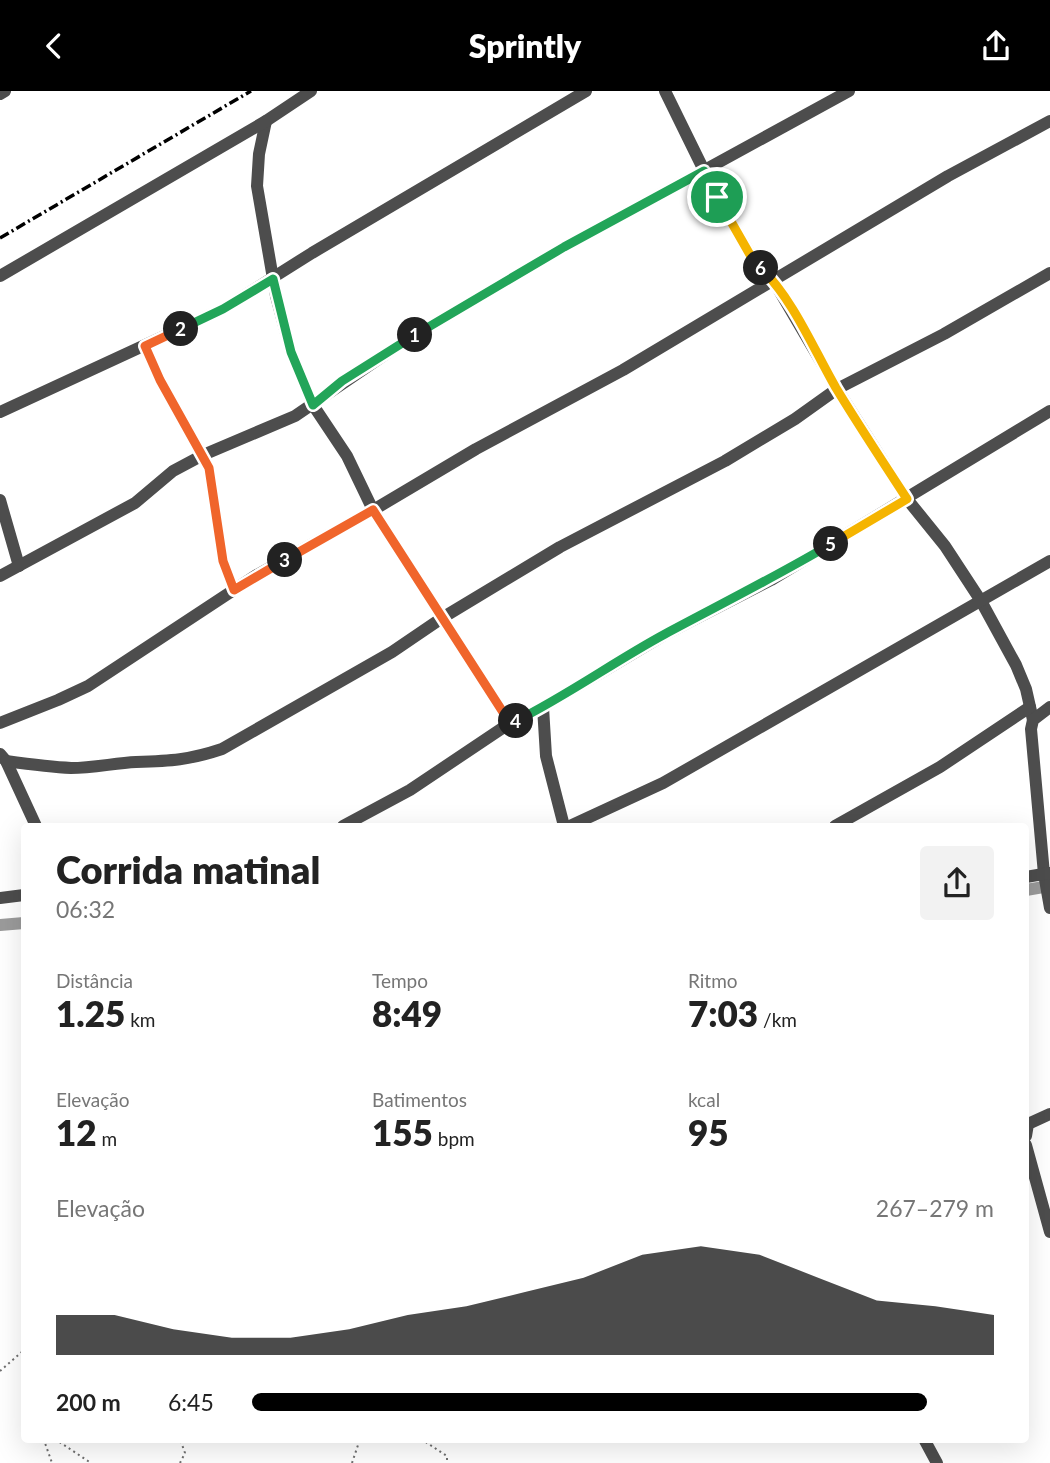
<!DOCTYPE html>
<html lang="pt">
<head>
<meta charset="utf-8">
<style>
  :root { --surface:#fff; --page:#f2f2f2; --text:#222; --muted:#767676; --accent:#000 }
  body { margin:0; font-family:Lato,sans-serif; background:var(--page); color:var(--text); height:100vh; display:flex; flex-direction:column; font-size:26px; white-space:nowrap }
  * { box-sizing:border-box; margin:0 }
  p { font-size:23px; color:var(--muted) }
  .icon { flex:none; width:38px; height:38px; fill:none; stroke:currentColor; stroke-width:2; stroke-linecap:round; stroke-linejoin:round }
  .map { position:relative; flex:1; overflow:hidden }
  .details { position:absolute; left:21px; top:732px; width:1008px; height:620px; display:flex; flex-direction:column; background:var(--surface); border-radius:7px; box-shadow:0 7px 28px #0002 }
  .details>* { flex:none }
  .pin { position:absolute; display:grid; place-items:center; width:60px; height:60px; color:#fff; margin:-30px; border:4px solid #fff; border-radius:50%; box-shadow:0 2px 7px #0007 }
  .km { position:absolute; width:35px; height:35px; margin:-18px; border-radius:50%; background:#222; color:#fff; font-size:19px; line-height:35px; text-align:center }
  .round { display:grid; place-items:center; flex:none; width:74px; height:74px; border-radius:7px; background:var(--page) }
  .head { display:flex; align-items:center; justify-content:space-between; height:119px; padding:0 35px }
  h1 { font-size:38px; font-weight:800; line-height:52px }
  .stats { display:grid; grid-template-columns:repeat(3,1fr); gap:10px; height:119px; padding:7px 35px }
  .stats div { display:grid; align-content:center }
  .stats b { font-size:35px; font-weight:800 }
  .stats small { font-size:19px; font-weight:400 }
  .stats p { font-size:19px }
  .chart { height:196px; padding:14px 35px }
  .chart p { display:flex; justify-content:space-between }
  .chart svg { width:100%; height:126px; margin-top:7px; fill:var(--accent); opacity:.7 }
  ul { padding:0 35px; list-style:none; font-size:23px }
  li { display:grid; grid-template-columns:112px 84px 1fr; align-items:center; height:52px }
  li i { height:18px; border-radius:9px; background:var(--accent) }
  header { display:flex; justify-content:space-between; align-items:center; height:91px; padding:0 35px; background:var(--accent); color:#fff; font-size:32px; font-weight:800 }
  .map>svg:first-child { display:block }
</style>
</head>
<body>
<header><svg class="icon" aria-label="back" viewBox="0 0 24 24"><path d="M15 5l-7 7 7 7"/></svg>Sprintly<svg class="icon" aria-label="share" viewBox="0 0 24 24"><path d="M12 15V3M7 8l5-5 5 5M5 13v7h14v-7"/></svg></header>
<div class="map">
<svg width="1050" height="1372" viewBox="0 0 1050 1372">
  <rect width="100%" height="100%" fill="#fff"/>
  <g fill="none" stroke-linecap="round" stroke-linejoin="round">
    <g stroke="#9b9b9b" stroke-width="12">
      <path d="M1026,799L1050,795"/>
      <path d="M0,834L24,832"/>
    </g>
    <g stroke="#6f6f6f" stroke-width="2" stroke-dasharray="2 3.5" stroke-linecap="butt">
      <path d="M0,1280L24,1259"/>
      <path d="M47,1348L45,1352L52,1372"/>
      <path d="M55,1348L91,1372"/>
      <path d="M421,1348L447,1365V1372"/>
      <path d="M180,1372L185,1362L180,1348"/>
      <path d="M352,1372L360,1348"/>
    </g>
    <g stroke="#4d4d4d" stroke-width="12">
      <path d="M665,0L717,106L753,168L773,189L837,298L907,408L945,455L981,510L1016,574L1026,598L1033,629"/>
      <path d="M0,3L5,0"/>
      <path d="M266,30L259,63L257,95L276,205L291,261L313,314L347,365L373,419L510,632"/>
      <path d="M0,185L266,30L311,0"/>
      <path d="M145,255L160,289L209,377L223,470L234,499"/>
      <path d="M0,321L223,218L312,162L586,0"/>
      <path d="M0,409L19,475"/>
      <path d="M0,485L135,412L173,380L203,364L295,325L402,252L564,156L849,0"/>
      <path d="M543,616L546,665L564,735"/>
      <path d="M1050,616L1033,629L1031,638L1044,783L1050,817"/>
      <path d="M0,632L58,609L88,595L255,485L375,418L476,358L623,279L948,85L1050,30"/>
      <path d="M0,663L6,670L36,735"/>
      <path d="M6,670C28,673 50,676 71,677C93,677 115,672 136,671C171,670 189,669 222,658L392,561L442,527L560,456L725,370L795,328L837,298L944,243L1050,182"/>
      <path d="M343,735L410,699L510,632L543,616L664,544L771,489L1050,320"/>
      <path d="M570,735L663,692L1050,470"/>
      <path d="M835,735L940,676L1030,616"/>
      <path d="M1026,786L1049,782"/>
      <path d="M0,807L24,804"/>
      <path d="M1026,1045L1028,1033L1050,1023"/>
      <path d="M1026,1054L1050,1141"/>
      <path d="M924,1348L937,1372"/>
    </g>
    <path stroke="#000" stroke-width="3.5" stroke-dasharray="10 3.5 2 3.5" stroke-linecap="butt" d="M0,147L251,0"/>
  </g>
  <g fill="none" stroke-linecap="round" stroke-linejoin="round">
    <g stroke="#fff" stroke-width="14">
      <path id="split-1" d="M415,244L564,156L704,80L717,106"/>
    </g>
    <g stroke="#fff" stroke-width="14">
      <path id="split-2" d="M181,238L223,218L273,188L291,261L313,314L342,290L415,244"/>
    </g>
    <g stroke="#fff" stroke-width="14">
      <path id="split-3" d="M181,238L145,255L160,289L209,377L223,470L234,499L285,469"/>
    </g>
    <g stroke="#fff" stroke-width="14">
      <path id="split-4" d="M285,469L373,419L510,632L516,630"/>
    </g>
    <g stroke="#fff" stroke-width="14">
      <path id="split-5" d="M516,630C568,604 615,570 665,543C721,513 777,485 831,453"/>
    </g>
    <g stroke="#fff" stroke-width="14">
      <path id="split-6" d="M761,177C794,210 813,257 836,297C859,335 883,371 907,408L831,453"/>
    </g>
    <g stroke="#fff" stroke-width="14">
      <path id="split-7" d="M717,106L753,169L761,177"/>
    </g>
    <use href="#split-1" stroke="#22a559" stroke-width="9"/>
    <use href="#split-2" stroke="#22a559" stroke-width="9"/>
    <use href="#split-3" stroke="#f0652b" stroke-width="9"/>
    <use href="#split-4" stroke="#f0652b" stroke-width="9"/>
    <use href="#split-5" stroke="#22a559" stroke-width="9"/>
    <use href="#split-6" stroke="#f5b400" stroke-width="9"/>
    <use href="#split-7" stroke="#f5b400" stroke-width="9"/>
  </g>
</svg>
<div class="pin" style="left:717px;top:106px;background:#1e9e55"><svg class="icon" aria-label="arrive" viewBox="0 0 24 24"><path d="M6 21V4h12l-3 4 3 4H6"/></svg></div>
<b class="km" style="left:415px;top:244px">1</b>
<b class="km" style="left:181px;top:238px">2</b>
<b class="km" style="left:285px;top:469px">3</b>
<b class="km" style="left:516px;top:630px">4</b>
<b class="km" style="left:831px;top:453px">5</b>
<b class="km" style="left:761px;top:177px">6</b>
<section class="details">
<div class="head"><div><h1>Corrida matinal</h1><p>06:32</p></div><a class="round"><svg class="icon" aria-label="share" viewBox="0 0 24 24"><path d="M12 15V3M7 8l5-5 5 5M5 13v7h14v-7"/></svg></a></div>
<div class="stats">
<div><p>Distância</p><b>1.25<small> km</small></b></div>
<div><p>Tempo</p><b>8:49</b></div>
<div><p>Ritmo</p><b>7:03<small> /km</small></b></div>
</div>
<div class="stats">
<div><p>Elevação</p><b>12<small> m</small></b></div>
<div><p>Batimentos</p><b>155<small> bpm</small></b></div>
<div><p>kcal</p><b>95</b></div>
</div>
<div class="chart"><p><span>Elevação</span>267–279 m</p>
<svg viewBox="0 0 160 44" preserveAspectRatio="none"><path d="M0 44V30L10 30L20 35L30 38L40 38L50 35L60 30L70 27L80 22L90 17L100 9L110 6L120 9L130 17L140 25L150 27L160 30V44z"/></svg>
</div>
<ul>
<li><b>200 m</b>6:45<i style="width:91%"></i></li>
</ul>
</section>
</div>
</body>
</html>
